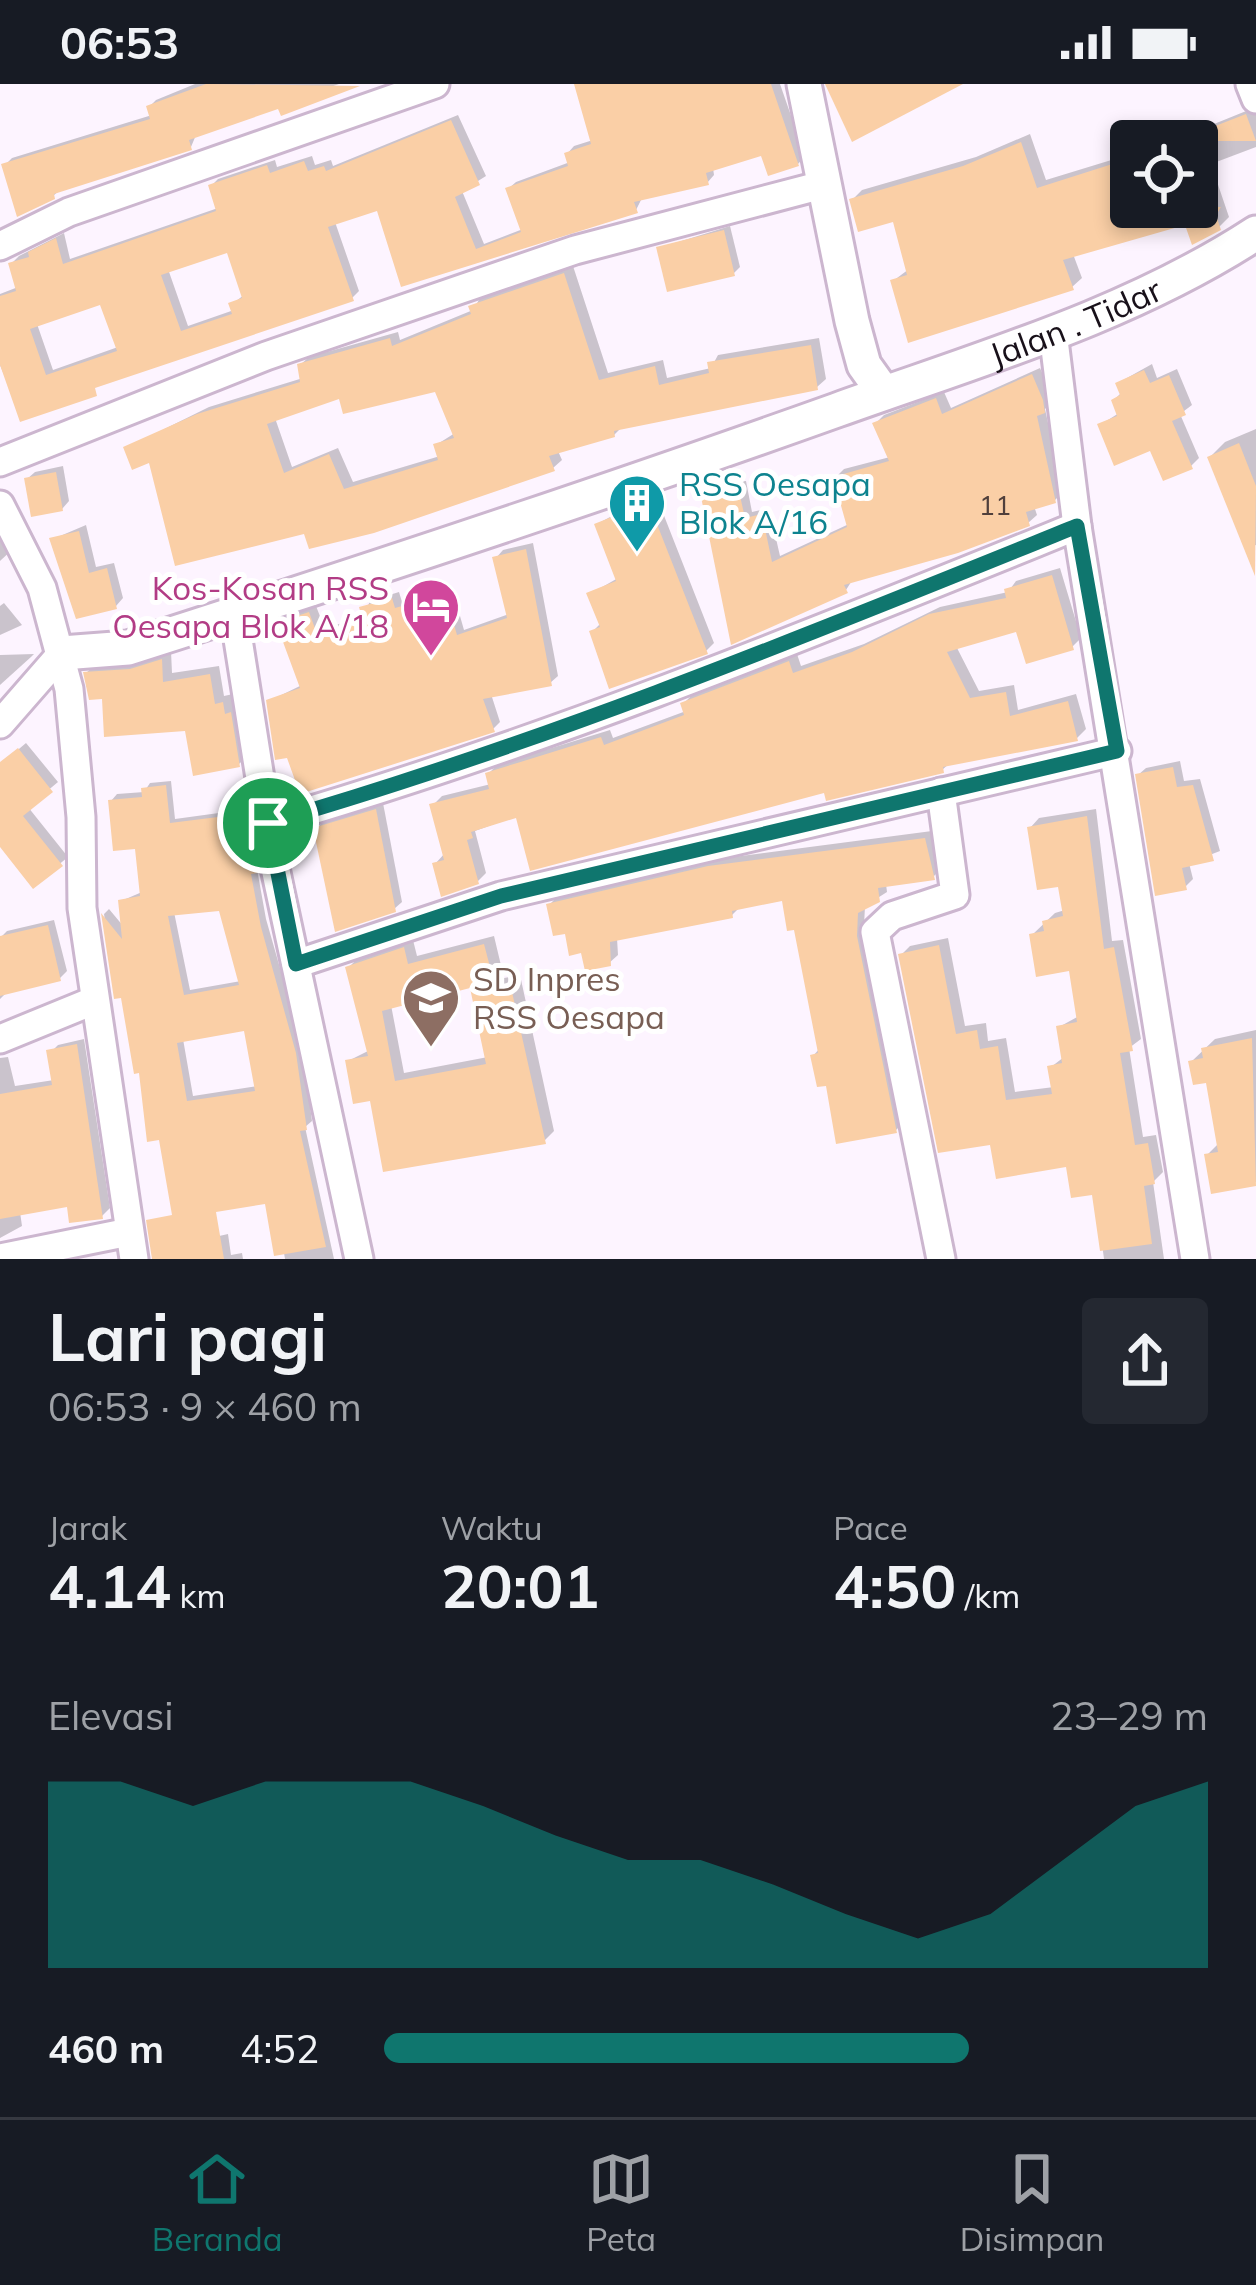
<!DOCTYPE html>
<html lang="id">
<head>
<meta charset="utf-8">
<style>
  :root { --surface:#171b24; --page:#242831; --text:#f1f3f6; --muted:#9ea1a6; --line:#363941; --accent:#0f766e }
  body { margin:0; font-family:Mulish,sans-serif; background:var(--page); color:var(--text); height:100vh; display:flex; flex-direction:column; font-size:45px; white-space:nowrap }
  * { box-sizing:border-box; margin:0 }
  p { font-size:39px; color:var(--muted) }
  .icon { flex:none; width:66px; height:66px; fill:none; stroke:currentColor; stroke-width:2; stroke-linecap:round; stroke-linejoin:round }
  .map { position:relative; height:1175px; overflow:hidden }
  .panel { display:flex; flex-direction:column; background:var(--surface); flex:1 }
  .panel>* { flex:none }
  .buttons { position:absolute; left:1110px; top:36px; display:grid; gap:24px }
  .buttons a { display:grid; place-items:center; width:108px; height:108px; border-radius:12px; background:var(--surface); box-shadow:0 6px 18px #0003; font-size:60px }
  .pin { position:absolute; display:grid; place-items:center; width:102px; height:102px; color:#fff; margin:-51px; border:6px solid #fff; border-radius:50%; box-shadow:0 3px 12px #0007 }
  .round { display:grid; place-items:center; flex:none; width:126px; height:126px; border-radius:12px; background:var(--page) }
  .overview { display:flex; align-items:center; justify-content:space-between; height:204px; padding:0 48px }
  h1 { font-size:66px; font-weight:700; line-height:90px }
  .stats { display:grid; grid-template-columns:repeat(3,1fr); gap:18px; height:204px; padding:12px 48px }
  .stats div { display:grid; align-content:center }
  .stats b { font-size:60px; font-weight:700 }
  .stats small { font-size:33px; font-weight:400 }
  .stats p { font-size:33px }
  .chart { height:336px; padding:24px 48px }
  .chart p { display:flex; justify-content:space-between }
  .chart svg { width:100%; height:216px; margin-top:12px; fill:var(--accent); opacity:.7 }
  ul { padding:0 48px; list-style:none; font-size:39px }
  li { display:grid; grid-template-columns:192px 144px 1fr; align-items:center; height:90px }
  li i { height:30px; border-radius:15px; background:var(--accent) }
  .status { display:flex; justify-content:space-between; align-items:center; height:84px; padding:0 60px; background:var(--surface); direction:ltr }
  .status svg { height:33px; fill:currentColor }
  .dock { display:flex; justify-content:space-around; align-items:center; height:168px; border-top:3px solid var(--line); background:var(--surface); font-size:33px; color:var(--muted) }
  .dock a { display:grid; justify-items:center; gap:6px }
  .dock .current { color:var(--accent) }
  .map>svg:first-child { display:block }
</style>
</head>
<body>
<div class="status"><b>06:53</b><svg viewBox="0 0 49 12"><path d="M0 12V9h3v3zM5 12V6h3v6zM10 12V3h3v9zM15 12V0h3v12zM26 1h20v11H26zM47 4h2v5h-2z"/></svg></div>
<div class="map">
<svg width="1256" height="1175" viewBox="0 0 1256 1175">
  <rect width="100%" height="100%" fill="#fdf4ff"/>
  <g fill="#0003" fill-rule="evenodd">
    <path d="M195,0H339L196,51L191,63L61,105L53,112L5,81L12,74L152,31L149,23L156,16Z"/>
    <path d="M577,0H780L805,72L798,80L763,68L713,84L714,91L707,99L642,114L636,126L403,199L379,124L335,138L359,207L352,214L93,302L22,334L0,281V210L18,203L12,179L19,172L64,149L70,175L218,124L211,102L218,95L275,76L277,83L312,72L315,81L331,76L333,82L458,31L486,92L462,107L484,160L523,145L508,105L516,98L570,78L567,70L574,62L593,56ZM229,166L244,211L232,220L234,226L188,242L168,185ZM102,217L118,263L53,286L37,240Z"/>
    <path d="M1256,23V63L1211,80L1229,133L1219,143L1187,137L1073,170L1082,194L1072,203L893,197L909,185L895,135L852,116L862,106L976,73L1030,50L1046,96L1131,70V123H1197V57H1172Z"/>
    <path d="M730,142L740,183L734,189L659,164Z"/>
    <path d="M573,182L608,289L663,276L667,294L711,284L718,271L819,254L826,295L817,303L622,343L614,351L558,367L562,376L553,384L306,446L126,364L209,323L303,294L300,281L309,273L398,248L400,256L473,226L480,214ZM437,304L455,349L436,361L440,372L353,398L338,364L292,383L275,334L342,311Z"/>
    <path d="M1152,280L1157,294L1177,285L1192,321L1180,330L1199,374L1191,382L1100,341L1119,329L1114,316L1122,308L1118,299Z"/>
    <path d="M1040,284L1050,307L1052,318L1045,325L1063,408L1054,417L1034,422L1037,431L1028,439L853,495L846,506L733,556L702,404L710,396L735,390L737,398L746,397L752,428L769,424L780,472L849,440L836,393L844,385L890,373L876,339L884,331L944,308L951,324Z"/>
    <path d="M1256,345V461L1247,464L1210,373L1225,358Z"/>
    <path d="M63,382L69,417L62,425L27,395L35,388Z"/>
    <path d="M661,424L714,559L706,567L592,548L601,539L590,510L618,494L597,440L625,425L629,436Z"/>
    <path d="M86,441L96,483L114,479L123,514L116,522L53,455Z"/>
    <path d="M0,442L14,464L0,477Z"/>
    <path d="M533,459L558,592L550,599L491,610L500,638L493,645L269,617L302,601L280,540L287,532L316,522L325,545L364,531L370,517L399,508L402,518L452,504L464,546L509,530L496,474L503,466Z"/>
    <path d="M1060,484L1081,554L1072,563L1018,544L956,562L979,607L1014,601L1018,626L1076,610L1086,645L1077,654L950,679L942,686L519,731L475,747L486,789L477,798L435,780L445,769L433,721L442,712L491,700L488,690L497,681L610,646L613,654L686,627L683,620L692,611L797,570L801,582L864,560L940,523L1008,508L1016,497Z"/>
    <path d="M4,519L22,541L0,551V522Z"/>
    <path d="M171,567L172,589L219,582L224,612L233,610L235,622L241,620L249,670L239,680L187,644L105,612L86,589L96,580Z"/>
    <path d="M34,570L31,573L0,601V571Z"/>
    <path d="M26,659L58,698L28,723L68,773L34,801L0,759V681Z"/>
    <path d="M1180,677L1184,697L1200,695L1220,767L1189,779L1193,795L1185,803L1138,691L1146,684Z"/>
    <path d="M171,697L175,735L248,725L262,779L257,785L266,835L302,961L312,1037L305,1043L334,1175H285L274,1109L161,1053L123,910L116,912L104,830L109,825L124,843L121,817L142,808L137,761L111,717L117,710L144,708L150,699ZM221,823L241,897L190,906L174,828ZM246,943L257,1002L193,1012L183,955Z"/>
    <path d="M383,719L402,818L394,825L316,745L324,737Z"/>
    <path d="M1096,725L1112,857L1123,856L1141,955L1129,964L1143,1053L1156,1051L1163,1088L1153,1098L1164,1175H1104L1095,1107L1069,1080L993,1057L901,871L910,862L948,854L965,942L986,939L988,957L1006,954L1015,1008L1054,1003L1051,983L1064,973L1059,943L1079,932L1072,884L1032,851L1055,829L1065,826L1061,800L1030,744L1039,734Z"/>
    <path d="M932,747L941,785L933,793L886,800L887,808L865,822L864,842L904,1038L896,1046L828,998L813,972L820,964L797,843L785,813L741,822L732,831L617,854L618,871L609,879L584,865L549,821L557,813L718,775Z"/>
    <path d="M54,836L67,887L60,894L9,906L0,915V854L7,847Z"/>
    <path d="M494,852L504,894L520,891L554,1047L544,1057L372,1014L348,977L370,966L348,884L358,874L413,856L417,872ZM473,901L488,973L404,989L391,921Z"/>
    <path d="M1256,946V1098L1214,1106L1207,1071L1219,1059L1208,995L1191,978L1215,955Z"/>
    <path d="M84,955L110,1124L102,1132L69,1120L20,1128L22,1142L0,1154V974L8,973L15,1002L54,996L50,969L58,961Z"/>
    <path d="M228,1150L231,1171L242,1169L243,1175H168L175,1162Z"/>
  </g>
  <g fill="#facfa6" fill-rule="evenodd">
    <path d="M206,0L360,2L281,32L278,25L189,56L192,66L54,110L55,115L17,133L1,80L150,35L146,22Z"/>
    <path d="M574,0H771L799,82L768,92L761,72L706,89L709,101L634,118L638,129L401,203L377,127L328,143L354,217L95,304L97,312L20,338L0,281V212L16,207L8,179L29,173L28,168L56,154L63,180L216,127L208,101L267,81L270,89L304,77L308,87L324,82L326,87L451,36L480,101L455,113L476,165L521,148L505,104L568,82L564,69L591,60ZM227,169L242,214L228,219L232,230L181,247L161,191ZM100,221L117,267L46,291L30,245Z"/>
    <path d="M825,0H963L852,58Z"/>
    <path d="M1246,30L1256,57H1183L1182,55Z"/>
    <path d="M1021,58L1037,104L1125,76L1131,123H1221L1216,131L1221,146L1192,161L1185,141L1063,176L1074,206L908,259L890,196L907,191L893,138L858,148L849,115L963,82Z"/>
    <path d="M724,146L735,192L667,208L656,163Z"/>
    <path d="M564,189L599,296L655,282L659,301L709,289L707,278L811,261L818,306L614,347L615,353L549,372L555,387L374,449L309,465L304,450L175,482L149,379L132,386L123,363L197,330L300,298L297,280L390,254L392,262L471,230L468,222ZM435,308L454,354L433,360L438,376L344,405L329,370L284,389L267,340L339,315L343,330Z"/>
    <path d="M1144,286L1150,299L1169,291L1186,331L1172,337L1193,385L1163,397L1150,367L1114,382L1097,340L1117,332L1111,316L1120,311L1115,299Z"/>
    <path d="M1032,290L1043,316L1045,329L1037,332L1056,419L1026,428L1030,442L958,469L844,501L848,509L731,561L699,403L728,397L729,405L738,403L745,434L762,430L772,478L847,443L833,393L889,377L872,339L936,314L942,330Z"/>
    <path d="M1239,359L1256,402L1255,492L1207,373Z"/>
    <path d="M56,388L63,427L31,433L24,394Z"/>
    <path d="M653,430L708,570L609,605L589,547L600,543L586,509L616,497L594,440L617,431L621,442Z"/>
    <path d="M79,447L89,489L107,484L117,525L76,535L49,454Z"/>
    <path d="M526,465L552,602L483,615L495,648L300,710L287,674L275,676L266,616L300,604L276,539L309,528L317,550L362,534L359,523L392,514L395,524L445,510L457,551L507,534L492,473Z"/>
    <path d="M1052,491L1074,566L1026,580L1016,548L947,568L970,614L1006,608L1010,632L1068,617L1078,657L943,683L944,689L826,717L824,709L530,787L516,734L471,748L473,754L467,756L479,800L441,813L432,779L444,776L429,720L489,705L485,689L601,653L604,661L684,631L680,619L789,577L793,589L852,568L929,530L1006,514L1004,505Z"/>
    <path d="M162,575L163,598L210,590L215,620L223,618L225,630L231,628L240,683L193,692L185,647L104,653L102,615L89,616L83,588L130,585Z"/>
    <path d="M18,664L53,708L23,732L63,782L33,805L0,763V678Z"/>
    <path d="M1173,683L1177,703L1193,701L1214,777L1182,784L1187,806L1155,812L1135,690Z"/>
    <path d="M166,701L170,739L242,730L258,789L251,790L261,843L296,969L307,1046L300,1047L326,1163L274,1172L265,1120L216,1128L224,1175H152L146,1136L172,1131L159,1056L147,1058L139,989L134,990L121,914L114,915L101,829L122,855L118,816L140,812L135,765L113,767L108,716L142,713L141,704ZM219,827L239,901L184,911L168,832ZM244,947L255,1007L187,1017L177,959Z"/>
    <path d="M376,725L396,828L335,848L313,744Z"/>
    <path d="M1087,732L1104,865L1114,863L1133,967L1120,969L1135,1061L1148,1059L1155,1100L1144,1102L1152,1160L1100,1167L1092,1111L1071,1114L1066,1083L996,1095L990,1061L938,1069L898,870L939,861L956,950L977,946L980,965L998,962L1006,1016L1052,1010L1047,982L1062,979L1056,942L1077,938L1069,887L1036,893L1029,850L1044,847L1042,837L1063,832L1058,803L1037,806L1027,743Z"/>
    <path d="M925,754L935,796L878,804L880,818L858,829L857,852L897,1049L836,1060L826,1002L817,1003L810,971L818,969L794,846L787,847L782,817L732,827L733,834L610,858L611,882L585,887L581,869L569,872L565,850L553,852L546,820L708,782Z"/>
    <path d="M48,841L61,897L0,912V852Z"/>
    <path d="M484,860L495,902L510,899L546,1060L383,1088L370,1017L353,1020L345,976L368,972L345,883L404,863L408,880ZM470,904L486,980L395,997L382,927Z"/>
    <path d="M1252,954L1256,1102L1211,1110L1204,1070L1218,1068L1206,999L1193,1001L1188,977L1203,974L1201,964Z"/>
    <path d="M77,960L103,1135L69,1139L67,1123L0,1135V1010L52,1001L46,966Z"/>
  </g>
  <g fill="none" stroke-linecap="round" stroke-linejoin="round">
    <g stroke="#ccb6cf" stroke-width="33">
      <g id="minor">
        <path d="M1250,0L1256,15"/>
        <path d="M0,162L69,128L435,0"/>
        <path d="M1053,248L1077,442L1195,1175"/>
        <path d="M0,378L266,272L575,166L826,100"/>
        <path d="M0,421L42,504L69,605L81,733L82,824L134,1175"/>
        <path d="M234,530L272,770L359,1175"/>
        <path d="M0,640L62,569"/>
        <path d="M268,739C545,659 810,550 1077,442"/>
        <path d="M296,880L501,812L1117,667"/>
        <path d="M0,955L93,917"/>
        <path d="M0,1174L129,1148"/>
        <path d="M941,1175L875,848L892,832L955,811L941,708"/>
      </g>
    </g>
    <g stroke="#ccb6cf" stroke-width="39">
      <g id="tertiary">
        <path d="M804,0L852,237L864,281L884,309"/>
        <path id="s1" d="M62,569L128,564C366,488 602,410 837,326C979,275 1129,232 1256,149"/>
      </g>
    </g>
    <use href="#minor" stroke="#fff" stroke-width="27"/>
    <use href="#tertiary" stroke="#fff" stroke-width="33"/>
  </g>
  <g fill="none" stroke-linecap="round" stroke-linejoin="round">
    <g stroke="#fff" stroke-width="24">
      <path id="route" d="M1077,442L1117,667L501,812L296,880L268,739C545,659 810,550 1077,442Z"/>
    </g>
    <use href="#route" stroke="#0f766e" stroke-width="15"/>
  </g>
  <defs>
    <g id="building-pin" transform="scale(3)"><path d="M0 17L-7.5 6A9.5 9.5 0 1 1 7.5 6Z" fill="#0f9aa8" stroke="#fff"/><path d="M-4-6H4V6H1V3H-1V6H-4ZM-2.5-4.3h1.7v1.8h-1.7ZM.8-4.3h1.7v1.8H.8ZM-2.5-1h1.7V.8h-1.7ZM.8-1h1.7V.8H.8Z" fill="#fff"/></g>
    <g id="hotel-pin" transform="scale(3)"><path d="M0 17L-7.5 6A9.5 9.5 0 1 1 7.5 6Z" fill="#d1479c" stroke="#fff"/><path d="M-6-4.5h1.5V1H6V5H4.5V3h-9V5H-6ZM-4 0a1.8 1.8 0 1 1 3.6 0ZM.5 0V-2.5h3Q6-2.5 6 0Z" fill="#fff"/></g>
    <g id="school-pin" transform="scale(3)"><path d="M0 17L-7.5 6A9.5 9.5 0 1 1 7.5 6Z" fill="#8d6e63" stroke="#fff"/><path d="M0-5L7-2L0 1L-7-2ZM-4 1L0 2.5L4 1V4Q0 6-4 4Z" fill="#fff"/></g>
  </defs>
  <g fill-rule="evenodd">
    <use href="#building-pin" x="637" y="419"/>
    <use href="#hotel-pin" x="431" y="523"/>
    <use href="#school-pin" x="431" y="914"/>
  </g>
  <g text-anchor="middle" stroke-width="10" stroke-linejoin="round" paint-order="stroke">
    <g font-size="27" fill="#50403c">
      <text x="995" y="431">11</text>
    </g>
    <g font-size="33" fill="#181019" stroke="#fff">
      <text dy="12" stroke="none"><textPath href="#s1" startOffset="1068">Jalan . Tidar</textPath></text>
    </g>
    <g font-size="33" fill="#0d838f" stroke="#fff" text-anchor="start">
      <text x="679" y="412">RSS Oesapa<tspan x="679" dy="38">Blok A/16</tspan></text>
    </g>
    <g font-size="33" fill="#b23c85" stroke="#fff" text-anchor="end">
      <text x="389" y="516">Kos-Kosan RSS<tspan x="389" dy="38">Oesapa Blok A/18</tspan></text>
    </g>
    <g font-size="33" fill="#785e54" stroke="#fff" text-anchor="start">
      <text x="473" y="907">SD Inpres<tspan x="473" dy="38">RSS Oesapa</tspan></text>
    </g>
  </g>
</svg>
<div class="buttons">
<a><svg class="icon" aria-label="locate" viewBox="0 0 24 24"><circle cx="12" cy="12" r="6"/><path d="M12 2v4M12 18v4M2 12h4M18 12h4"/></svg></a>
</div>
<div class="pin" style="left:268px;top:739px;background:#1e9e55"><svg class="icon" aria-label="arrive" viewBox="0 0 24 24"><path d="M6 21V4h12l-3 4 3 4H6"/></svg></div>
</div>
<section class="panel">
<div class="overview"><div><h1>Lari pagi</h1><p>06:53 · 9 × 460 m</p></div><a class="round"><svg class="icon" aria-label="share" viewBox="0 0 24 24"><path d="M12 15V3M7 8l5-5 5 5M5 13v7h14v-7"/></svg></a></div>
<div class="stats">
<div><p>Jarak</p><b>4.14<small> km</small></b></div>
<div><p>Waktu</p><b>20:01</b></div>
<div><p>Pace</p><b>4:50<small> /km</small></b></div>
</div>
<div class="chart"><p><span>Elevasi</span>23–29 m</p>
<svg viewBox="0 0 160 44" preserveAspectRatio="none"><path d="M0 44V6L10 6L20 11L30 6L40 6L50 6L60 11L70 17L80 22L90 22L100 27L110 33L120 38L130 33L140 22L150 11L160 6V44z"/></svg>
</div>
<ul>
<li><b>460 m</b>4:52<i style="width:71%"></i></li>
</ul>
</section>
<nav class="dock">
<a class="current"><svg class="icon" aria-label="home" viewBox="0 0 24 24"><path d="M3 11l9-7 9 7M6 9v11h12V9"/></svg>Beranda</a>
<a><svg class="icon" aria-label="map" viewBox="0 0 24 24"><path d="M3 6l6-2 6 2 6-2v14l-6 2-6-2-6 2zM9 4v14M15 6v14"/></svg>Peta</a>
<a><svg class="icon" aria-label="saved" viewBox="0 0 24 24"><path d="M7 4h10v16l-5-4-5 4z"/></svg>Disimpan</a>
</nav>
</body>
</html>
